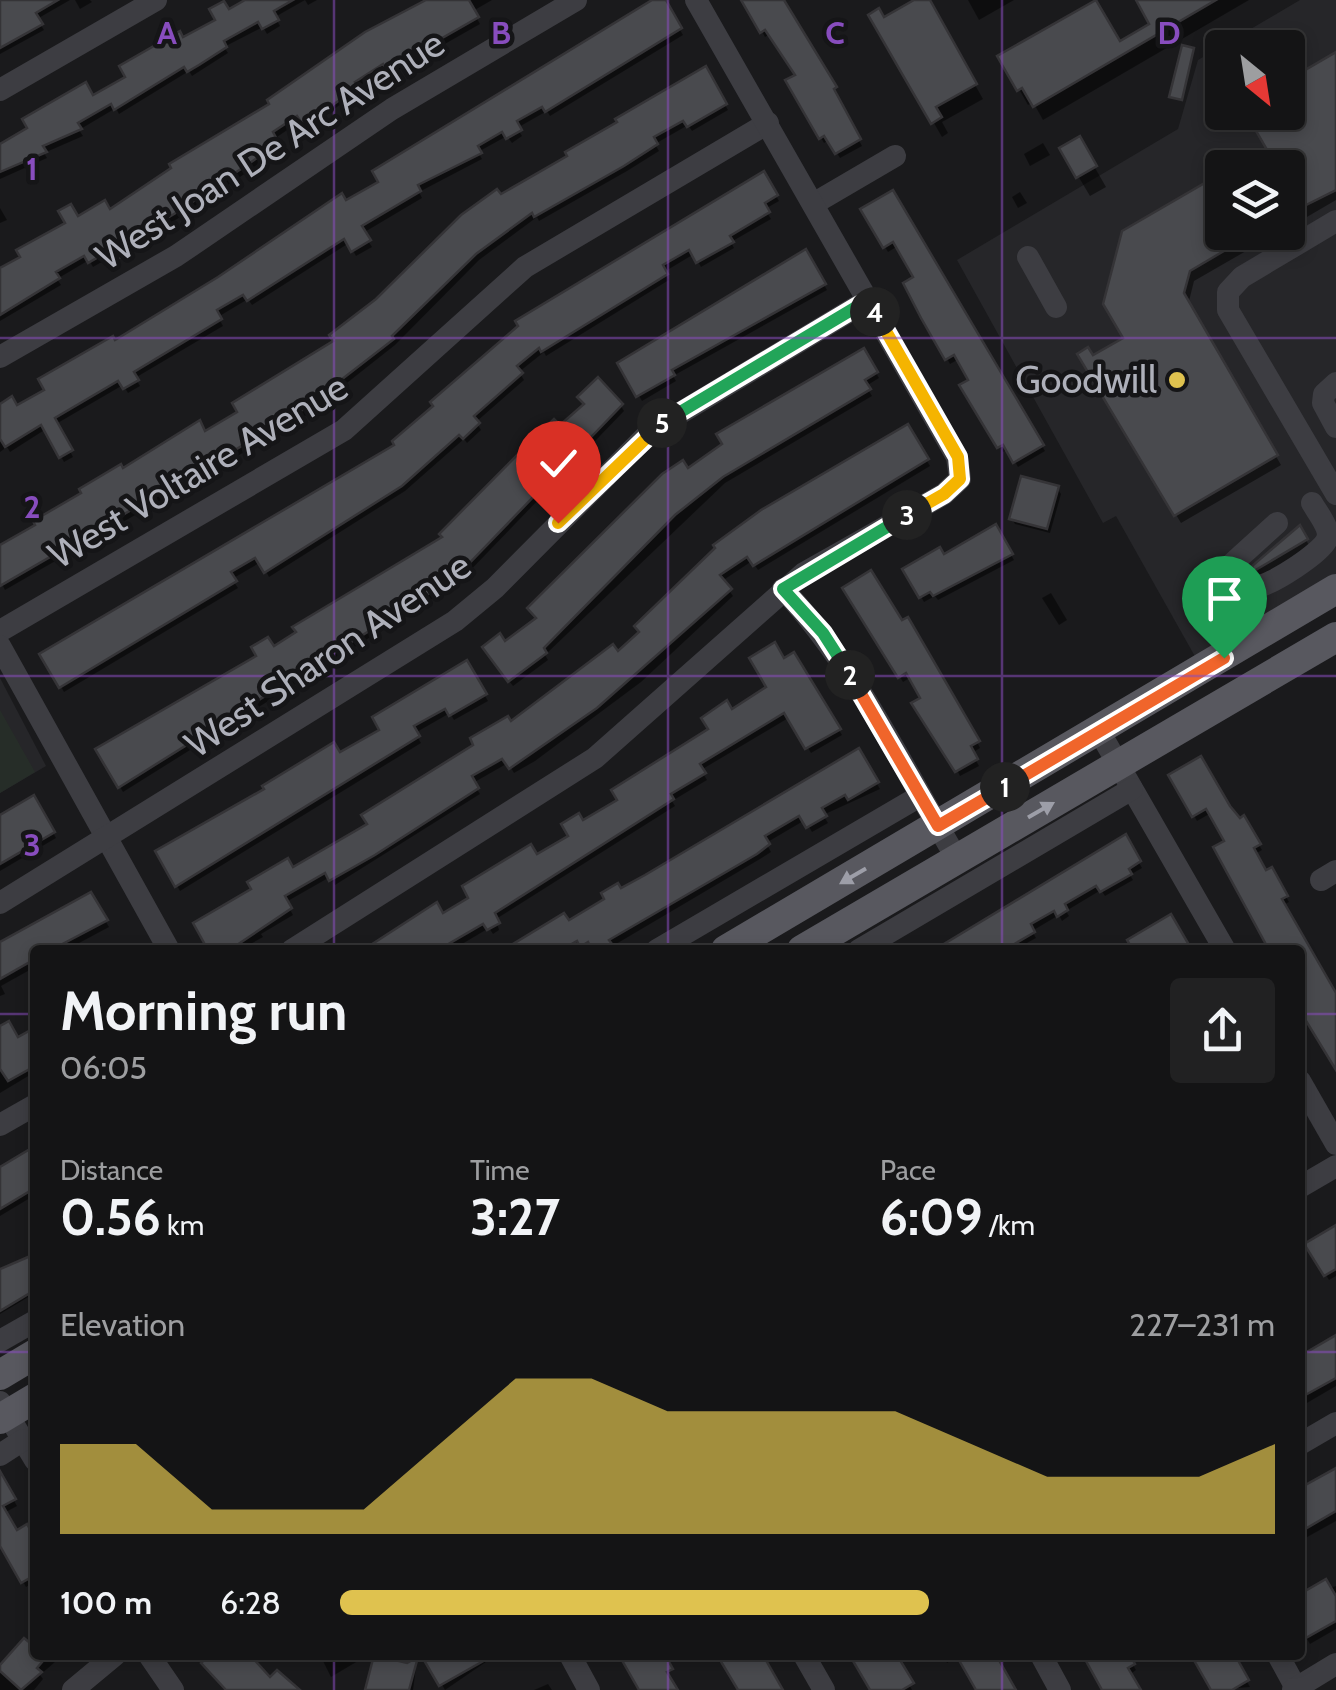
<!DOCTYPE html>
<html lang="en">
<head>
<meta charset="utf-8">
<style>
  :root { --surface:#141415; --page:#212122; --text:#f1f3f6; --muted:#9d9ea0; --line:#333334; --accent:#dfc24f }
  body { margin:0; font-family:Cabin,sans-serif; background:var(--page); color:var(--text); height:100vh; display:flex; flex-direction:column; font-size:38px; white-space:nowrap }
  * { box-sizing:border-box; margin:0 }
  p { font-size:32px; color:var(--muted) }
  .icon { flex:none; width:55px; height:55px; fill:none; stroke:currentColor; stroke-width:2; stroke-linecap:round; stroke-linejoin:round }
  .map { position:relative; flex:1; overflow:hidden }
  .side { position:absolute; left:30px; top:945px; width:1275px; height:715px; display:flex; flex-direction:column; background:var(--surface); border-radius:10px; box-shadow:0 5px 15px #0003,0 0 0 2px var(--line) }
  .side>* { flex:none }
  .needle { width:65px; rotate:150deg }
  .tools { position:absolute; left:1205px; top:30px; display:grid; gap:20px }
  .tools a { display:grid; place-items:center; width:100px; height:100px; border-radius:10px; background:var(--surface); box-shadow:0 5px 15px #0003,0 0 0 2px var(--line); font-size:50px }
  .pin { position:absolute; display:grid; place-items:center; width:85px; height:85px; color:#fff; margin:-102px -42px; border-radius:50% 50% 50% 0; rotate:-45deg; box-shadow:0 0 10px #0007 }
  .pin .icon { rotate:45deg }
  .km { position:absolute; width:50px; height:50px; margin:-25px; border-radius:50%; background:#222; color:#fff; font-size:28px; line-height:50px; text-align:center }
  .round { display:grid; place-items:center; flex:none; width:105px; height:105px; border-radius:10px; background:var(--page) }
  .overview { display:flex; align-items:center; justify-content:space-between; height:170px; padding:0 30px }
  h1 { font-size:55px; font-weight:700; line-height:75px }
  .figures { display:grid; grid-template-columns:repeat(3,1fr); gap:15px; height:170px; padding:10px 30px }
  .figures div { display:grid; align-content:center }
  .figures b { font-size:50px; font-weight:700 }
  .figures small { font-size:28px; font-weight:400 }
  .figures p { font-size:28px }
  .chart { height:280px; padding:20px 30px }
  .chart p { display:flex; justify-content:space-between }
  .chart svg { width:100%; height:180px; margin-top:10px; fill:var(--accent); opacity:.7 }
  ul { padding:0 30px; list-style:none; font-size:32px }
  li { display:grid; grid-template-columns:160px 120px 1fr; align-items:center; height:75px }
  li i { height:25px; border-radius:12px; background:var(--accent) }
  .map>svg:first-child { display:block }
</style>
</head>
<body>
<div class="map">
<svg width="1336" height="1690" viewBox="0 0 1336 1690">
  <rect width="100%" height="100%" fill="#1a1a1c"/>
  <g fill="#262629" fill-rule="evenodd">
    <path d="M1300,0H1336V575L1197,660L1116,516L1103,523L957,260L1178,129L1198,60ZM1222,48H1288V112H1222ZM1222,168H1288V232H1222Z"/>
    <path d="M0,678L46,766L0,793Z"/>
  </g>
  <path fill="#262d28" d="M0,710L35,772L0,793Z"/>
  <g fill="#0007">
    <path d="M14,0H70L37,19L44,30L0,54V6Z"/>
    <path d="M75,0H90L92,2L80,9Z"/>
    <path d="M250,0H317L308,5L305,0L275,17L280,26L267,34L263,27L224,47L228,53L192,76L189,71L119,114L116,108L79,130L83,136L44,153L47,158L0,179V147L93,98Z"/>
    <path d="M426,0H492L473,11L480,24L392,74L388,68L308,129L302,120L274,139L280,150L182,216L164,227L161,221L126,242L134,256L125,262L119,252L93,267L89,260L57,279L61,285L0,321V268L24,258L77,219L109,212L136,197L133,193L272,105L366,35Z"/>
    <path d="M658,0H663L683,35L550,116L547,111L517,128L522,136L512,143L507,136L478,152L482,159L419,192L422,198L363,233L372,247L356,256L349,243L252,305L248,299L218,317L223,326L135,378L140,386L128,393L123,385L56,424L73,457L64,462L46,429L10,452L7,447L0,452V406L16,408L114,343L346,204Z"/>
    <path d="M745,0H783L838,94L835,95L862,146L840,158L829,140L824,143L789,81L798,76L770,34L765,37Z"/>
    <path d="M919,0H927L983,99L942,122L948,133L942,137L872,16L883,20Z"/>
    <path d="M968,0H1014L979,20Z"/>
    <path d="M1139,0H1249L1043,120L1033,102L1028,105L1001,57L1119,44L1153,25Z"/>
    <path d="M1336,55V200L1288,228V168L1269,149L1288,112V83Z"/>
    <path d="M705,70L728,110L692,131L688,125L655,144L659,151L627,171L539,221L537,217L479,260L395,345L300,420L5,590L0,580V548L39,526L36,521L120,468L122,472L241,413L336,342L500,197Z"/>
    <path d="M1079,140L1106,187L1090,196L1062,149Z"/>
    <path d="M1043,143L1050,155L1030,166L1024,154Z"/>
    <path d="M763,174L779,201L765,209L771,219L731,242L734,248L701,267L694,254L664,272L669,280L546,356L544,352L519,372L524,380L476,422L481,430L467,443L464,439L405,491L269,577L261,562L232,579L238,588L64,692L43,654L397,446Z"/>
    <path d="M1222,176V232H1279L1194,281L1188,305L1281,465L1181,523L1080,354L1092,359L1126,339L1124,233Z"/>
    <path d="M1020,192L1027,203L1018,208L1012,197Z"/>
    <path d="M892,194L1045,451L1018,467L1008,449L1003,452L962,386L972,381L959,359L950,364L906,284L916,278L898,246L888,252L863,210Z"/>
    <path d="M0,208L7,220L0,223Z"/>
    <path d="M805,252L827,290L673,376L676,381L642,401L620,364Z"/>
    <path d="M863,351L879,378L866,386L872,396L725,483L545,655L548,660L513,686L488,653L538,619L688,471Z"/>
    <path d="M621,406L624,411L460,581L123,792L99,750L273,649L444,538L560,429Z"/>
    <path d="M907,427L930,466L758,570L752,561L722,581L733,596L641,682L535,761L514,773L508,763L473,783L480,794L335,885L330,877L286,902L293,915L261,934L263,937L240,950H211L292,871L371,825L618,654Z"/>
    <path d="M1057,488L1061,494L1050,533L1015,524L1012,519Z"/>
    <path d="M995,527L1014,560L938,600L935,596L924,602L906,570L943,557Z"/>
    <path d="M1300,529L1311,549L1262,579L1255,567Z"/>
    <path d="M845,589L963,714L980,748L972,753L979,766L960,776L911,677L903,682Z"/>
    <path d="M1051,593L1067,620L1059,625L1042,598Z"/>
    <path d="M793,655L842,735L811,753L790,717L701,770L707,780L672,801L675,806L496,919L499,930L493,934L489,928L452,950H369L442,916L571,837L582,823L621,801L769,687L783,661Z"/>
    <path d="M466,663L488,701L454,720L450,713L415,733L421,743L180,891L158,852L382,731Z"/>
    <path d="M858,751L880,789L823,815L828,823L812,832L805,820L766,843L771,852L760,859L611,947L612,950H585L582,945L574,950H515Z"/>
    <path d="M1172,776L1239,821L1243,819L1262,850L1255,854L1265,873L1271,870L1289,902L1283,905L1336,1003V1062L1300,998V950H1273L1211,813L1197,821Z"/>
    <path d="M34,799L56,838L0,871V818Z"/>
    <path d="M1125,838L1142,868L1130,875L1133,880L1105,896L1101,890L1066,911L1069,916L1062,921L1059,915L1032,931L1036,938L1014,950H938Z"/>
    <path d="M90,895L109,927L66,950H35V967L1,986L5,994L0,996V947Z"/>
    <path d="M1170,918L1189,950H1118Z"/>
    <path d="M0,1029L17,1041L35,1031V1072L0,1093Z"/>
    <path d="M35,1148V1195L0,1216V1169Z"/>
    <path d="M1336,1228V1276L1329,1280L1308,1245Z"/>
    <path d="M35,1257V1293L0,1314V1272Z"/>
    <path d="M1336,1339V1386L1300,1407V1360Z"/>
    <path d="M1336,1472V1521L1300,1541V1493Z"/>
    <path d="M2,1480L17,1506L4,1513L16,1533L35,1543V1582L26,1587L0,1541Z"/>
    <path d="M1336,1586V1629L1310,1644L1300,1627V1597Z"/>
    <path d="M35,1637V1655H63L40,1675L43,1679L34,1690H0V1670Z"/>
    <path d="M320,1655H368L331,1677Z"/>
    <path d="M426,1655H496L445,1690Z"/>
    <path d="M852,1655H894L912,1690H873Z"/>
    <path d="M943,1655H993L1013,1690H979L959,1656L947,1663Z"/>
    <path d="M1087,1655H1127L1136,1670L1129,1675L1138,1690H1107Z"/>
    <path d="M1194,1655H1232L1250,1687L1214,1690Z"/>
    <path d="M417,1660L413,1690H367Z"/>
    <path d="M548,1684L552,1690H534Z"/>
  </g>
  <g fill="#494a4e" stroke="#353437" stroke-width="2.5">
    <path d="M0,0H58L36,13L43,24L0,48Z"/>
    <path d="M245,0H293L274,11L279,20L262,29L258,22L224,41L227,47L199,65L187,72L184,67L114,110L111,104L78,123L82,129L43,146L47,152L0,172V144L27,128L22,119L86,82L93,95L125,77L119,66L180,31L183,37L215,20L209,9L224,1L229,9Z"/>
    <path d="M426,0H469L479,17L386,70L383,64L355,82L359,87L303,125L297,116L273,132L279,143L179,211L159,223L156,217L125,235L133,250L119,258L114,248L88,263L84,256L56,272L60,278L0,315V268L20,257L16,250L65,223L58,211L71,204L78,216L105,200L110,209L171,168L169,164L269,104L267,100L365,32Z"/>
    <path d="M652,0H666L682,28L545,112L542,107L517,121L522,130L506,139L502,132L478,146L482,153L418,185L421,191L362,226L371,240L351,252L344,239L247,301L243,295L217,310L222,319L134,372L139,380L123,389L118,381L55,418L73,450L59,458L41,425L5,447L0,439V404L12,396L17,405L44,390L38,379L113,336L115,340L218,277L342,193L346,200L378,182L372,171Z"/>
    <path d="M741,0H784L837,87L834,89L861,139L835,154L824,136L819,139L785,80L795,75L765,30L760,33Z"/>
    <path d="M914,0H930L977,84L936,107L942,117L931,124L868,15L879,8L884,17Z"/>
    <path d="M1096,0L1120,41L1149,24L1136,0H1216L1033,107L1022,88L1017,91L997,56Z"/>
    <path d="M1182,45L1194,48L1182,100L1169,97Z"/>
    <path d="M1336,52V190L1288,214V168H1233L1266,148L1245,112H1288V80Z"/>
    <path d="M706,66L727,104L687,127L683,121L654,137L658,144L624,166L534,217L532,213L476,254L392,336L394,339L297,414L0,586V545L35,525L33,521L81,493L79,489L121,464L123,468L200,420L205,431L237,412L232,403L333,341L329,335L376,299L461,215L497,189L501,194L567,156L565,152L617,122L615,119Z"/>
    <path d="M1080,136L1097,166L1076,178L1059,148Z"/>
    <path d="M764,171L778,195L765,203L770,212L730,236L734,242L696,263L689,250L663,265L668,274L541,352L539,348L517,366L523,373L474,416L480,423L463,439L459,435L402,486L264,573L255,558L231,572L237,581L59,688L39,654L394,445L392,441L433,406L430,402L518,326L515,321Z"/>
    <path d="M1222,173V232H1256L1190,271L1184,293L1278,455L1174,516L1077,354L1088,347L1093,355L1123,338L1103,304L1122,231Z"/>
    <path d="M893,190L1044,445L1013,463L1003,445L997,448L959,385L968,380L954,355L945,360L921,318L903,283L913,277L893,242L883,248L860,209Z"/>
    <path d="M806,249L826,284L672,370L675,375L636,397L617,363Z"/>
    <path d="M864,348L878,372L865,380L871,389L723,477L675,515L544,648L547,653L508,682L482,647L500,633L505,641L536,618L527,608L662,474L683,460L688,468L722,444L716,434Z"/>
    <path d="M598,377L623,404L457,576L118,788L95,749L256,656L251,647L268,637L274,646L296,632L292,627L442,537L439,534L524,448L554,419L560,425L584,404L577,397Z"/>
    <path d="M908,424L929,459L753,566L747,557L720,575L732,589L597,708L509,769L502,759L472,776L479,788L375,855L329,881L325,873L285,896L292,908L237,945L239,950H208L193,923L251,889L247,882L288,858L293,867L367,824L361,815L473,745L470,738L508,716L511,721L613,644L618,651L639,632L634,626L715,548L713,545L761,510Z"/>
    <path d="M1021,476L1059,486L1047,529L1009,519Z"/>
    <path d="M996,524L1013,554L933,596L930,592L919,598L902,569L940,547L944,554Z"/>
    <path d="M1300,525L1308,539L1254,571L1252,566Z"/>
    <path d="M871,570L902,620L908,617L980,741L971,746L978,759L955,772L911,703L920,698L906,673L898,678L842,588Z"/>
    <path d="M775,642L784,658L794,652L841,729L805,749L784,713L700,764L706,773L671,794L674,799L495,913L500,923L487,930L483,924L438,950H363L437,902L443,913L468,898L462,886L531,844L537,854L568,836L561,824L579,813L583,820L617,800L611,790L708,729L701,718L727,700L732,709L766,687L749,658Z"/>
    <path d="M467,660L487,694L449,716L445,709L414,726L420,736L175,887L155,851L264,789L262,786L334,742L340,752L379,730L372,717Z"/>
    <path d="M859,748L879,782L848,800L845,795L822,808L827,816L806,828L799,816L765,836L770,844L757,854L609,940L612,944L601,950H592L588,942L580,947L577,941L561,950H503L564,913L569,920L604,899L601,893L618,883L621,888L645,875Z"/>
    <path d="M1201,756L1230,806L1240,818L1244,815L1261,844L1254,848L1266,870L1272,867L1288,896L1282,899L1336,993V1070L1300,1011V950H1269L1213,847L1224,841L1206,809L1192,817L1168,775Z"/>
    <path d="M34,795L55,832L0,864V815Z"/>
    <path d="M1126,834L1141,861L1129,869L1132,874L1100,892L1096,886L1065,904L1068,910L1057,917L1054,911L1031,924L1035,932L1004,950H934Z"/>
    <path d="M91,892L108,920L51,950H35V959L0,979V942Z"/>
    <path d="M1171,914L1192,950H1133L1127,940Z"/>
    <path d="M9,1021L18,1037L29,1031L35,1041V1066L8,1081L0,1069V1026Z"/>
    <path d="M30,1149L35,1158V1188L0,1209V1167Z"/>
    <path d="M1336,1225V1269L1324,1276L1304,1244Z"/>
    <path d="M35,1254V1290L0,1311V1269Z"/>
    <path d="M1336,1335V1378L1300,1398V1356Z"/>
    <path d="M1336,1468V1511L1300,1532V1488Z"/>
    <path d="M0,1471L16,1499L3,1506L17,1530L27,1524L35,1538V1575L21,1583L0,1546Z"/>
    <path d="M1326,1579L1336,1596V1621L1304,1639L1300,1632V1594Z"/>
    <path d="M24,1638L35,1647V1655H48L37,1668L42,1672L21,1690L0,1671V1665Z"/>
    <path d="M209,1655H250L270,1677L277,1670L300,1690H226L201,1663Z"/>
    <path d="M374,1655L407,1663L418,1657L409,1690H365Z"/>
    <path d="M421,1655H494L439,1686Z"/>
    <path d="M619,1655H665L673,1669L667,1672L678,1690H639Z"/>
    <path d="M730,1655H763L783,1690H738L720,1660Z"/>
    <path d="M864,1655H897L914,1683L902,1690H870L853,1661Z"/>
    <path d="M956,1655H996L1016,1690H976Z"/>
    <path d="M1097,1655H1130L1135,1664L1128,1668L1141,1690H1102L1086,1661Z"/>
    <path d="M1191,1655H1235L1249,1680L1232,1690H1211Z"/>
  </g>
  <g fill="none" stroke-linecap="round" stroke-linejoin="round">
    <g stroke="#3d3d42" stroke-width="22">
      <path d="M0,90L156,0"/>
      <path d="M813,204L895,156"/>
      <path d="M1336,221L1242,277L1228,292V310L1336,494"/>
      <path d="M1028,257L1056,307"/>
      <path d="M0,357L176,256L392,109L576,0"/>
      <path d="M1336,383L1324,394L1323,403L1336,427"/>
      <path d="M1277,523L1234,562L1241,582C1245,583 1252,587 1256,587C1270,586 1323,552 1327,539C1331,529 1317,512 1312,503"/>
      <path d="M783,589C856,667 903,768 957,859"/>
      <path d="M0,631L344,430L525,267L768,123"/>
      <path d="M0,646L169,950"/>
      <path d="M1099,731L1225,950"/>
      <path d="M1321,880L1336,871"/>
      <path d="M0,903L455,621L495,588L652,430L868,300"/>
      <path d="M292,950L595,758L804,573L944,494L960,479L957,457L696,0"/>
      <path d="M657,950L920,796"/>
      <path d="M859,950L1132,789"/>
      <path d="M1300,1081L1336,1144"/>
      <path d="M0,1125L35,1105"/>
      <path d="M1300,1187L1336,1166"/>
      <path d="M0,1341L35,1321"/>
      <path d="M0,1402L35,1460"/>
      <path d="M1300,1444L1336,1423"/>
      <path d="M0,1455L23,1440"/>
      <path d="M149,1655L173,1690"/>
      <path d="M570,1655L589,1690"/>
      <path d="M804,1655L824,1690"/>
      <path d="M1041,1655L1060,1690"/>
      <path d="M1278,1655L1296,1688"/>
      <path d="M73,1690L115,1655"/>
      <path d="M1293,1690L1336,1664"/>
    </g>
    <g stroke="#58585f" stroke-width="30">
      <path d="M726,950L1336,589"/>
      <path d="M802,950L1336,637"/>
      <path d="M0,1375L35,1354"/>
      <path d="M0,1419L35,1398"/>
    </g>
  </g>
  <defs><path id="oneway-solid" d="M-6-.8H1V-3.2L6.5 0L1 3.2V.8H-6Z" transform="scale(2.5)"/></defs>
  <g fill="#9d9ea8">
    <use href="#oneway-solid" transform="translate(1041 810) rotate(-30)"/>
    <use href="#oneway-solid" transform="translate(853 876) rotate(150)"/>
  </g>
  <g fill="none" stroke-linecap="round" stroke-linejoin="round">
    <g stroke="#fff" stroke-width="20">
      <path id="split-1" d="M1005,787L1224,658"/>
    </g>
    <g stroke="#fff" stroke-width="20">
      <path id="split-2" d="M850,675L938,826L1005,787"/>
    </g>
    <g stroke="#fff" stroke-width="20">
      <path id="split-3" d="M850,675L823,633L783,589L907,515"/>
    </g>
    <g stroke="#fff" stroke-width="20">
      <path id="split-4" d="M875,312L958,457L960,479L944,494L907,515"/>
    </g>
    <g stroke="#fff" stroke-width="20">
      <path id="split-5" d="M662,423L868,300L875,312"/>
    </g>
    <g stroke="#fff" stroke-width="20">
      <path id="split-6" d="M558,523L662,423"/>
    </g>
    <use href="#split-1" stroke="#f0652b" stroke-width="12"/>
    <use href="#split-2" stroke="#f0652b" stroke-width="12"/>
    <use href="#split-3" stroke="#22a559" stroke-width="12"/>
    <use href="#split-4" stroke="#f5b400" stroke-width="12"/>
    <use href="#split-5" stroke="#22a559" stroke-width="12"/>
    <use href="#split-6" stroke="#f5b400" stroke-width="12"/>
  </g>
  <path fill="none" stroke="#884dbe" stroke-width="2.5" stroke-opacity="0.55" d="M334,0V950M668,0V950M1002,0V950M0,338H1336M0,676H1336M0,1014H35M1300,1014H1336M0,1352H35M1300,1352H1336M334,1655V1690M668,1655V1690M1002,1655V1690"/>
  <circle fill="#dfc24f" stroke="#151517" stroke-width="4" cx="1177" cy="380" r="10"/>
  <g text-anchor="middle" stroke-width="9" stroke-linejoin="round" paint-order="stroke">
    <g font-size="38" fill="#aeb0ba" stroke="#151517">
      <text transform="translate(270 150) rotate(-33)" y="13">West Joan De Arc Avenue</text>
      <text transform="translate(198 471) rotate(-31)" y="13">West Voltaire Avenue</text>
      <text transform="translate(328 655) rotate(-34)" y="13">West Sharon Avenue</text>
    </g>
    <g font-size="38" fill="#aeb0ba" stroke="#151517" text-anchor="end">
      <text x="1157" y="393">Goodwill</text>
    </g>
  </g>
  <g font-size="32" text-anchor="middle" font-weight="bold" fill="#884dbe" stroke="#151517" stroke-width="9" stroke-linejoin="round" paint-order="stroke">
    <text x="167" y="44">A</text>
    <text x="501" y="44">B</text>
    <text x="835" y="44">C</text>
    <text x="1169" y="44">D</text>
    <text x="32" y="180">1</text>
    <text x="32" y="518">2</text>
    <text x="32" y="856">3</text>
  </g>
</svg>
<div class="tools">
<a><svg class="needle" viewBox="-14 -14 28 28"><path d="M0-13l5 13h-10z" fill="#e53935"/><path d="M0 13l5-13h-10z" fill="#9d9ea0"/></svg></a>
<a><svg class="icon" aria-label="layers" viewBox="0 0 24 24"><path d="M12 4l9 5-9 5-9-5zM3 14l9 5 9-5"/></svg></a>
</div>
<div class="pin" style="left:1224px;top:658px;background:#1e9e55"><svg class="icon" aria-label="arrive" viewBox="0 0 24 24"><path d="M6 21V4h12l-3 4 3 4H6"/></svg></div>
<div class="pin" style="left:558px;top:523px;background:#d93025"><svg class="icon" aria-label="check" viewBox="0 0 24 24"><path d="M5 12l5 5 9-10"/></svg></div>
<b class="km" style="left:1005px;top:787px">1</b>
<b class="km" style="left:850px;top:675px">2</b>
<b class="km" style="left:907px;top:515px">3</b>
<b class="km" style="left:875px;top:312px">4</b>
<b class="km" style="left:662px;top:423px">5</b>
<section class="side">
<div class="overview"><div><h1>Morning run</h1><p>06:05</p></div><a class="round"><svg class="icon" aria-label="share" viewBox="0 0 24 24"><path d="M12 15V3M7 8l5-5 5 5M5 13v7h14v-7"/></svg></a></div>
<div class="figures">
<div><p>Distance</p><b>0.56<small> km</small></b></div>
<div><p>Time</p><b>3:27</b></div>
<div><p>Pace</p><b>6:09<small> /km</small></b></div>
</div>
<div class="chart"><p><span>Elevation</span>227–231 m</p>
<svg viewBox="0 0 160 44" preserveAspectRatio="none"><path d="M0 44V22L10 22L20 38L30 38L40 38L50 22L60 6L70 6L80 14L90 14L100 14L110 14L120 22L130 30L140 30L150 30L160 22V44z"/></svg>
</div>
<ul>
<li><b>100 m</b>6:28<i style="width:63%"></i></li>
</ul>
</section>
</div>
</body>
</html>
